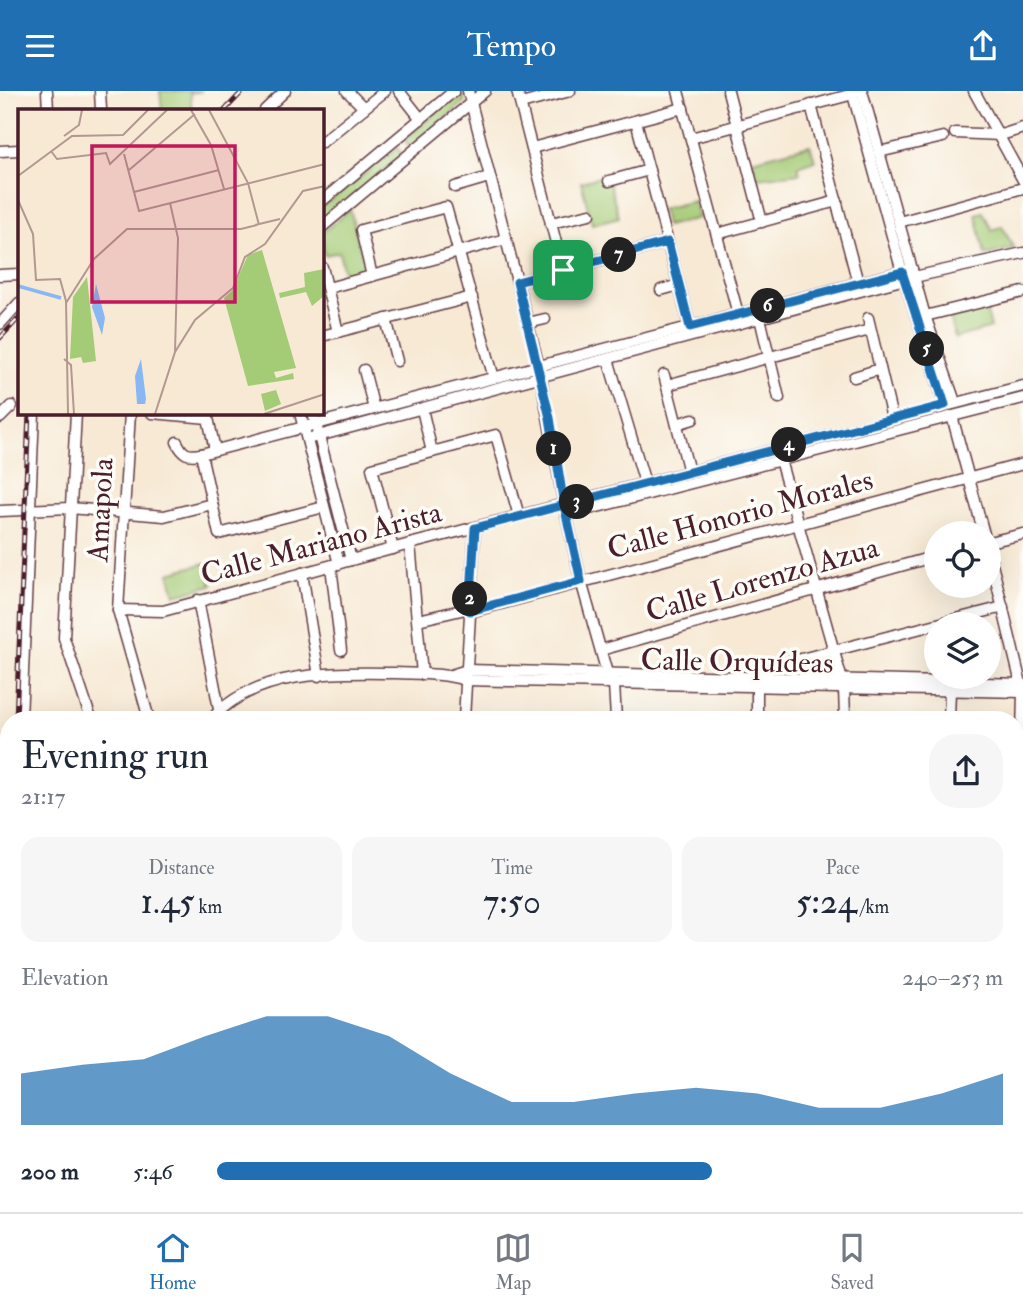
<!DOCTYPE html>
<html lang="en">
<head>
<meta charset="utf-8">
<style>
  :root { --surface:#fff; --page:#f6f6f7; --text:#1f2937; --muted:#747a83; --line:#e0e1e3; --accent:#1f6fb2 }
  body { margin:0; font-family:"IM FELL Double Pica",serif; background:var(--page); color:var(--text); height:100vh; display:flex; flex-direction:column; font-size:26px; white-space:nowrap }
  * { box-sizing:border-box; margin:0 }
  p { font-size:23px; color:var(--muted) }
  .icon { flex:none; width:38px; height:38px; fill:none; stroke:currentColor; stroke-width:2; stroke-linecap:round; stroke-linejoin:round }
  .map { position:relative; flex:1; overflow:hidden }
  .panel { position:absolute; left:0px; top:620px; width:1024px; height:502px; display:flex; flex-direction:column; background:var(--surface); border-radius:28px 28px 0 0; box-shadow:0 7px 28px #0002 }
  .panel>* { flex:none }
  .controls { position:absolute; left:924px; top:430px; display:grid; gap:14px }
  .controls a { display:grid; place-items:center; width:77px; height:77px; border-radius:50%; background:var(--surface); box-shadow:0 7px 28px #0002; font-size:35px }
  .pin { position:absolute; display:grid; place-items:center; width:60px; height:60px; color:#fff; margin:-30px; border-radius:14px; box-shadow:0 4px 10px #0006 }
  .km { position:absolute; width:35px; height:35px; margin:-18px; border-radius:50%; background:#222; color:#fff; font-size:19px; line-height:35px; text-align:center }
  .round { display:grid; place-items:center; flex:none; width:74px; height:74px; border-radius:28px; background:var(--page) }
  .head { display:flex; align-items:center; justify-content:space-between; height:119px; padding:0 21px }
  h1 { font-size:38px; font-weight:600; line-height:52px }
  .metrics { display:grid; grid-template-columns:repeat(3,1fr); gap:10px; height:119px; padding:7px 21px }
  .metrics div { display:grid; align-content:center; border-radius:18px; background:var(--page); text-align:center }
  .metrics b { font-size:35px; font-weight:600 }
  .metrics small { font-size:19px; font-weight:400 }
  .metrics p { font-size:19px }
  .chart { height:196px; padding:14px 21px }
  .chart p { display:flex; justify-content:space-between }
  .chart svg { width:100%; height:126px; margin-top:7px; fill:var(--accent); opacity:.7 }
  ul { padding:0 21px; list-style:none; font-size:23px }
  li { display:grid; grid-template-columns:112px 84px 1fr; align-items:center; height:52px }
  li i { height:18px; border-radius:9px; background:var(--accent) }
  header { display:flex; justify-content:space-between; align-items:center; height:91px; padding:0 21px; background:var(--accent); color:#fff; font-size:32px; font-weight:600 }
  .tabs { display:flex; justify-content:space-around; align-items:center; height:98px; border-top:2px solid var(--line); background:var(--surface); font-size:19px; color:var(--muted) }
  .tabs a { display:grid; justify-items:center; gap:4px }
  .tabs .selected { color:var(--accent) }
  .map>svg:first-child { display:block }
</style>
</head>
<body>
<header><svg class="icon" aria-label="menu" viewBox="0 0 24 24"><path d="M4 6h16M4 12h16M4 18h16"/></svg>Tempo<svg class="icon" aria-label="share" viewBox="0 0 24 24"><path d="M12 15V3M7 8l5-5 5 5M5 13v7h14v-7"/></svg></header>
<div class="map">
<svg width="1023" height="1121" viewBox="0 0 1023 1121">
  <defs>
    <pattern id="cemetery-stones" width="16" height="16" patternUnits="userSpaceOnUse" patternTransform="scale(1.75)"><rect width="16" height="16" fill="#a4cb76"/><path d="M2 7V4a2 2 0 0 1 4 0v3zM10 15v-3a2 2 0 0 1 4 0v3z" fill="#8fae66"/></pattern>
  </defs>
  <rect width="100%" height="100%" fill="#fdfcf7"/>
  <filter id="ink" filterUnits="userSpaceOnUse"><feTurbulence type="fractalNoise" baseFrequency=".0143" numOctaves="2"/><feDisplacementMap in="SourceGraphic" scale="14" xChannelSelector="R" yChannelSelector="G"/><feConvolveMatrix kernelMatrix="1 2 1 2 8 2 1 2 1" color-interpolation-filters="sRGB"/></filter>
  <filter id="wash" filterUnits="userSpaceOnUse"><feTurbulence type="fractalNoise" baseFrequency=".00686" numOctaves="4" result="noise"/><feDisplacementMap in="SourceGraphic" scale="28" xChannelSelector="R" yChannelSelector="G"/><feGaussianBlur stdDeviation="1.57" result="paint"/><feColorMatrix in="noise" values="0 0 0 0 0 0 0 0 0 0 0 0 0 0 0 0 0 1.4 0 .05"/><feComposite in="paint" operator="in"/></filter>
  <g filter="url(#wash)">
    <rect width="100%" height="100%" fill="#f7e9d4"/>
    <path fill="url(#cemetery-stones)" stroke="#777550" stroke-width="2" d="M1023,995V1121H951L949,1113H1015V1016Z"/>
    <g fill="#a4cb76" stroke="#777550" stroke-width="2">
      <path d="M160,0H202L190,2L192,19H162Z"/>
      <path d="M457,4L464,5V11L413,55L406,54V47Z"/>
      <path d="M810,54L815,69L798,75L800,82L757,87L752,69Z"/>
      <path d="M398,57L402,64L322,132V116Z"/>
      <path d="M607,84L619,126L592,133L581,91Z"/>
      <path d="M694,110L699,127L666,135L662,118Z"/>
      <path d="M350,118L366,180L345,186L339,161L325,164L322,142Z"/>
      <path d="M983,121L992,139L1002,135L1014,157L985,164L976,123Z"/>
      <path d="M986,217L991,237L955,247L950,227Z"/>
      <path d="M206,472L212,494L175,504L169,482Z"/>
    </g>
    <path fill="#88b7f3" stroke="#696b8f" stroke-width="2" d="M9,1031V1113H73L74,1121H0V1060Z"/>
  </g>
  <g filter="url(#ink)">
    <g fill="none" stroke-linecap="round" stroke-linejoin="round">
      <g stroke="#643d44" stroke-width="13">
        <g id="minor">
          <path d="M47,0L48,19"/>
          <path d="M100,0L101,19"/>
          <path d="M347,0L364,17"/>
          <path d="M399,0L421,28"/>
          <path d="M468,0L539,276L564,414L581,490L607,582L614,593L616,628"/>
          <path d="M517,0L563,179"/>
          <path d="M678,0L738,223"/>
          <path d="M728,0L762,131"/>
          <path d="M852,0L902,181L945,314"/>
          <path d="M862,0L925,225L955,311"/>
          <path d="M974,0L1023,89"/>
          <path d="M521,13L570,0"/>
          <path d="M811,14L858,192"/>
          <path d="M265,19L285,0"/>
          <path d="M636,30L690,236"/>
          <path d="M955,42L1001,44L1023,37"/>
          <path d="M691,47L853,3"/>
          <path d="M322,51L385,0"/>
          <path d="M532,57L683,17"/>
          <path d="M0,60L19,59"/>
          <path d="M879,61L943,46"/>
          <path d="M609,90L649,79"/>
          <path d="M455,96L489,86"/>
          <path d="M322,110L454,0"/>
          <path d="M899,131L1023,97"/>
          <path d="M551,132L590,123"/>
          <path d="M322,136L485,0"/>
          <path d="M717,143L837,110"/>
          <path d="M322,176L338,241"/>
          <path d="M0,184L19,183"/>
          <path d="M372,185L361,139L446,116L494,287"/>
          <path d="M517,191L668,151"/>
          <path d="M328,197L506,148"/>
          <path d="M661,199L679,194"/>
          <path d="M925,225L1023,201"/>
          <path d="M760,227L779,307"/>
          <path d="M868,227L892,327"/>
          <path d="M386,228L397,270"/>
          <path d="M528,232L545,228"/>
          <path d="M0,233L19,212"/>
          <path d="M322,245L472,206"/>
          <path d="M608,268L645,392"/>
          <path d="M364,279L374,318"/>
          <path d="M664,284L689,381"/>
          <path d="M854,286L880,278"/>
          <path d="M667,294L870,239"/>
          <path d="M422,318L432,361"/>
          <path d="M76,322L64,547L91,628"/>
          <path d="M130,322L118,519L149,628"/>
          <path d="M152,322L208,327L215,359"/>
          <path d="M300,322L339,473"/>
          <path d="M313,322L351,469"/>
          <path d="M952,325L984,443"/>
          <path d="M0,327L12,315"/>
          <path d="M677,333L693,328"/>
          <path d="M307,348L905,188L1023,162"/>
          <path d="M177,351C183,364 188,365 201,363L912,178"/>
          <path d="M201,363L219,443L324,416"/>
          <path d="M780,369L844,596L845,628"/>
          <path d="M0,420L70,417L164,425L212,413"/>
          <path d="M566,424L1023,307"/>
          <path d="M989,451L1023,443"/>
          <path d="M410,453L422,583"/>
          <path d="M393,458L372,377L496,344L519,425"/>
          <path d="M989,460L1023,601L1015,943"/>
          <path d="M331,475L341,559"/>
          <path d="M302,482L319,585"/>
          <path d="M198,509L220,623"/>
          <path d="M118,519L163,520L410,453L1023,295"/>
          <path d="M470,521L1023,373"/>
          <path d="M418,529L470,517"/>
          <path d="M601,559L936,465"/>
          <path d="M451,584L467,579L1023,593"/>
          <path d="M21,628L34,322"/>
          <path d="M212,628C254,579 337,581 396,582C419,583 443,582 465,589L1023,601"/>
          <path d="M464,628L475,437"/>
          <path d="M757,628V586L774,575L1003,516"/>
          <path d="M949,628L950,599"/>
          <path d="M0,774L9,737"/>
          <path d="M0,836L9,825"/>
          <path d="M0,876L9,874"/>
          <path d="M0,931L9,930"/>
          <path d="M0,986H9"/>
          <path d="M1015,1010L1023,988"/>
          <path d="M0,1019L9,1007"/>
          <path d="M82,1113L83,1121"/>
          <path d="M195,1113L196,1121"/>
          <path d="M295,1113L296,1121"/>
          <path d="M328,1113V1121"/>
          <path d="M450,1113V1121"/>
          <path d="M835,1113V1121"/>
          <path d="M944,1113L946,1121"/>
          <path d="M604,1121V1113"/>
          <path d="M747,1121V1113"/>
          <path d="M874,1121L882,1113"/>
        </g>
      </g>
      <use href="#minor" stroke="#fff" stroke-width="10"/>
      <g stroke="#4a1f2b" stroke-width="5">
        <g id="rail">
          <path d="M225,19L243,0"/>
          <path d="M0,247L19,227"/>
          <path d="M16,628L29,322"/>
          <path d="M0,758L9,714"/>
        </g>
      </g>
      <use href="#rail" stroke="#fdfcf7" stroke-width="2.5" stroke-dasharray="8" stroke-linecap="butt"/>
    </g>
  </g>
  <g fill="none" stroke-linecap="round" stroke-linejoin="round" filter="url(#ink)">
    <g stroke="#fff" stroke-width="14">
      <path id="route" d="M563,179L517,191L550,327L564,414L475,437L470,520L581,490L564,414L945,314L902,181L690,236L668,151L563,179"/>
    </g>
    <use href="#route" stroke="#1f6fb2" stroke-width="9"/>
  </g>
  <g text-anchor="middle" stroke-width="7" stroke-linejoin="round" paint-order="stroke">
    <g font-size="30" fill="#4a1f2b" stroke="#fdfcf7">
      <text transform="translate(100 419) rotate(-87)" y="10">Amapola</text>
      <text transform="translate(740 423) rotate(-15)" y="10">Calle Honorio Morales</text>
      <text transform="translate(321 452) rotate(-15)" y="10">Calle Mariano Arista</text>
      <text transform="translate(762 488) rotate(-16)" y="10">Calle Lorenzo Azua</text>
      <text transform="translate(737 570) rotate(1)" y="10">Calle Orquídeas</text>
    </g>
  </g>
  <g transform="translate(18 18)">
    <rect width="306" height="306" fill="#f7e9d4"/>
    <path d="M69,168L78,252L65,254L63,248L52,250L55,188Z" fill="#a4cb76"/>
    <path d="M244,141L278,259L256,263L258,269L275,264L276,270L230,277L206,189L214,182L230,146Z" fill="#a4cb76"/>
    <path d="M306,160V187L294,197L288,183L262,189L261,184L287,178L286,164ZM258,281L263,295L247,302L243,285Z" fill="#a4cb76"/>
    <path d="M78,175L87,209L84,226L74,198ZM123,250L128,290L127,295H119L117,267Z" fill="#88b7f3"/>
    <path fill="none" stroke="#88b7f3" stroke-width="3.5" d="M0,177L43,189"/>
    <path fill="none" stroke="#b29890" stroke-width="2" d="M173,1L193,36L206,80M191,1L230,74L241,116M46,27L61,16L64,1M33,42L39,50L88,44L92,55L149,1M106,45L121,102L307,55M111,61L177,5M0,67L54,27L105,26L130,1M116,83L201,61M0,91L15,125L18,171L42,170L48,192L50,305M237,116L262,110M48,194L76,150L109,120H223L239,116M157,243L177,211L215,179L227,148L247,135L285,82L307,77M46,250L53,256L56,305M137,305L157,243L160,129L152,94M246,305L307,285"/>
    <path fill="#c2185b" fill-opacity="0.15" stroke="#c2185b" stroke-width="3.5" d="M74,37H217V193H74Z"/>
    <rect width="306" height="306" fill="none" stroke="#4a1f2b" stroke-width="3.5"/>
  </g>
</svg>
<div class="controls">
<a><svg class="icon" aria-label="locate" viewBox="0 0 24 24"><circle cx="12" cy="12" r="6"/><path d="M12 2v4M12 18v4M2 12h4M18 12h4"/></svg></a>
<a><svg class="icon" aria-label="layers" viewBox="0 0 24 24"><path d="M12 4l9 5-9 5-9-5zM3 14l9 5 9-5"/></svg></a>
</div>
<div class="pin" style="left:563px;top:179px;background:#1e9e55"><svg class="icon" aria-label="arrive" viewBox="0 0 24 24"><path d="M6 21V4h12l-3 4 3 4H6"/></svg></div>
<b class="km" style="left:554px;top:358px">1</b>
<b class="km" style="left:470px;top:508px">2</b>
<b class="km" style="left:577px;top:411px">3</b>
<b class="km" style="left:789px;top:354px">4</b>
<b class="km" style="left:927px;top:258px">5</b>
<b class="km" style="left:768px;top:215px">6</b>
<b class="km" style="left:619px;top:164px">7</b>
<section class="panel">
<div class="head"><div><h1>Evening run</h1><p>21:17</p></div><a class="round"><svg class="icon" aria-label="share" viewBox="0 0 24 24"><path d="M12 15V3M7 8l5-5 5 5M5 13v7h14v-7"/></svg></a></div>
<div class="metrics">
<div><p>Distance</p><b>1.45<small> km</small></b></div>
<div><p>Time</p><b>7:50</b></div>
<div><p>Pace</p><b>5:24<small> /km</small></b></div>
</div>
<div class="chart"><p><span>Elevation</span>240–253 m</p>
<svg viewBox="0 0 160 44" preserveAspectRatio="none"><path d="M0 44V26L10 23L20 21L30 13L40 6L50 6L60 13L70 26L80 36L90 36L100 33L110 31L120 33L130 38L140 38L150 33L160 26V44z"/></svg>
</div>
<ul>
<li><b>200 m</b>5:46<i style="width:63%"></i></li>
</ul>
</section>
</div>
<nav class="tabs">
<a class="selected"><svg class="icon" aria-label="home" viewBox="0 0 24 24"><path d="M3 11l9-7 9 7M6 9v11h12V9"/></svg>Home</a>
<a><svg class="icon" aria-label="map" viewBox="0 0 24 24"><path d="M3 6l6-2 6 2 6-2v14l-6 2-6-2-6 2zM9 4v14M15 6v14"/></svg>Map</a>
<a><svg class="icon" aria-label="saved" viewBox="0 0 24 24"><path d="M7 4h10v16l-5-4-5 4z"/></svg>Saved</a>
</nav>
</body>
</html>
